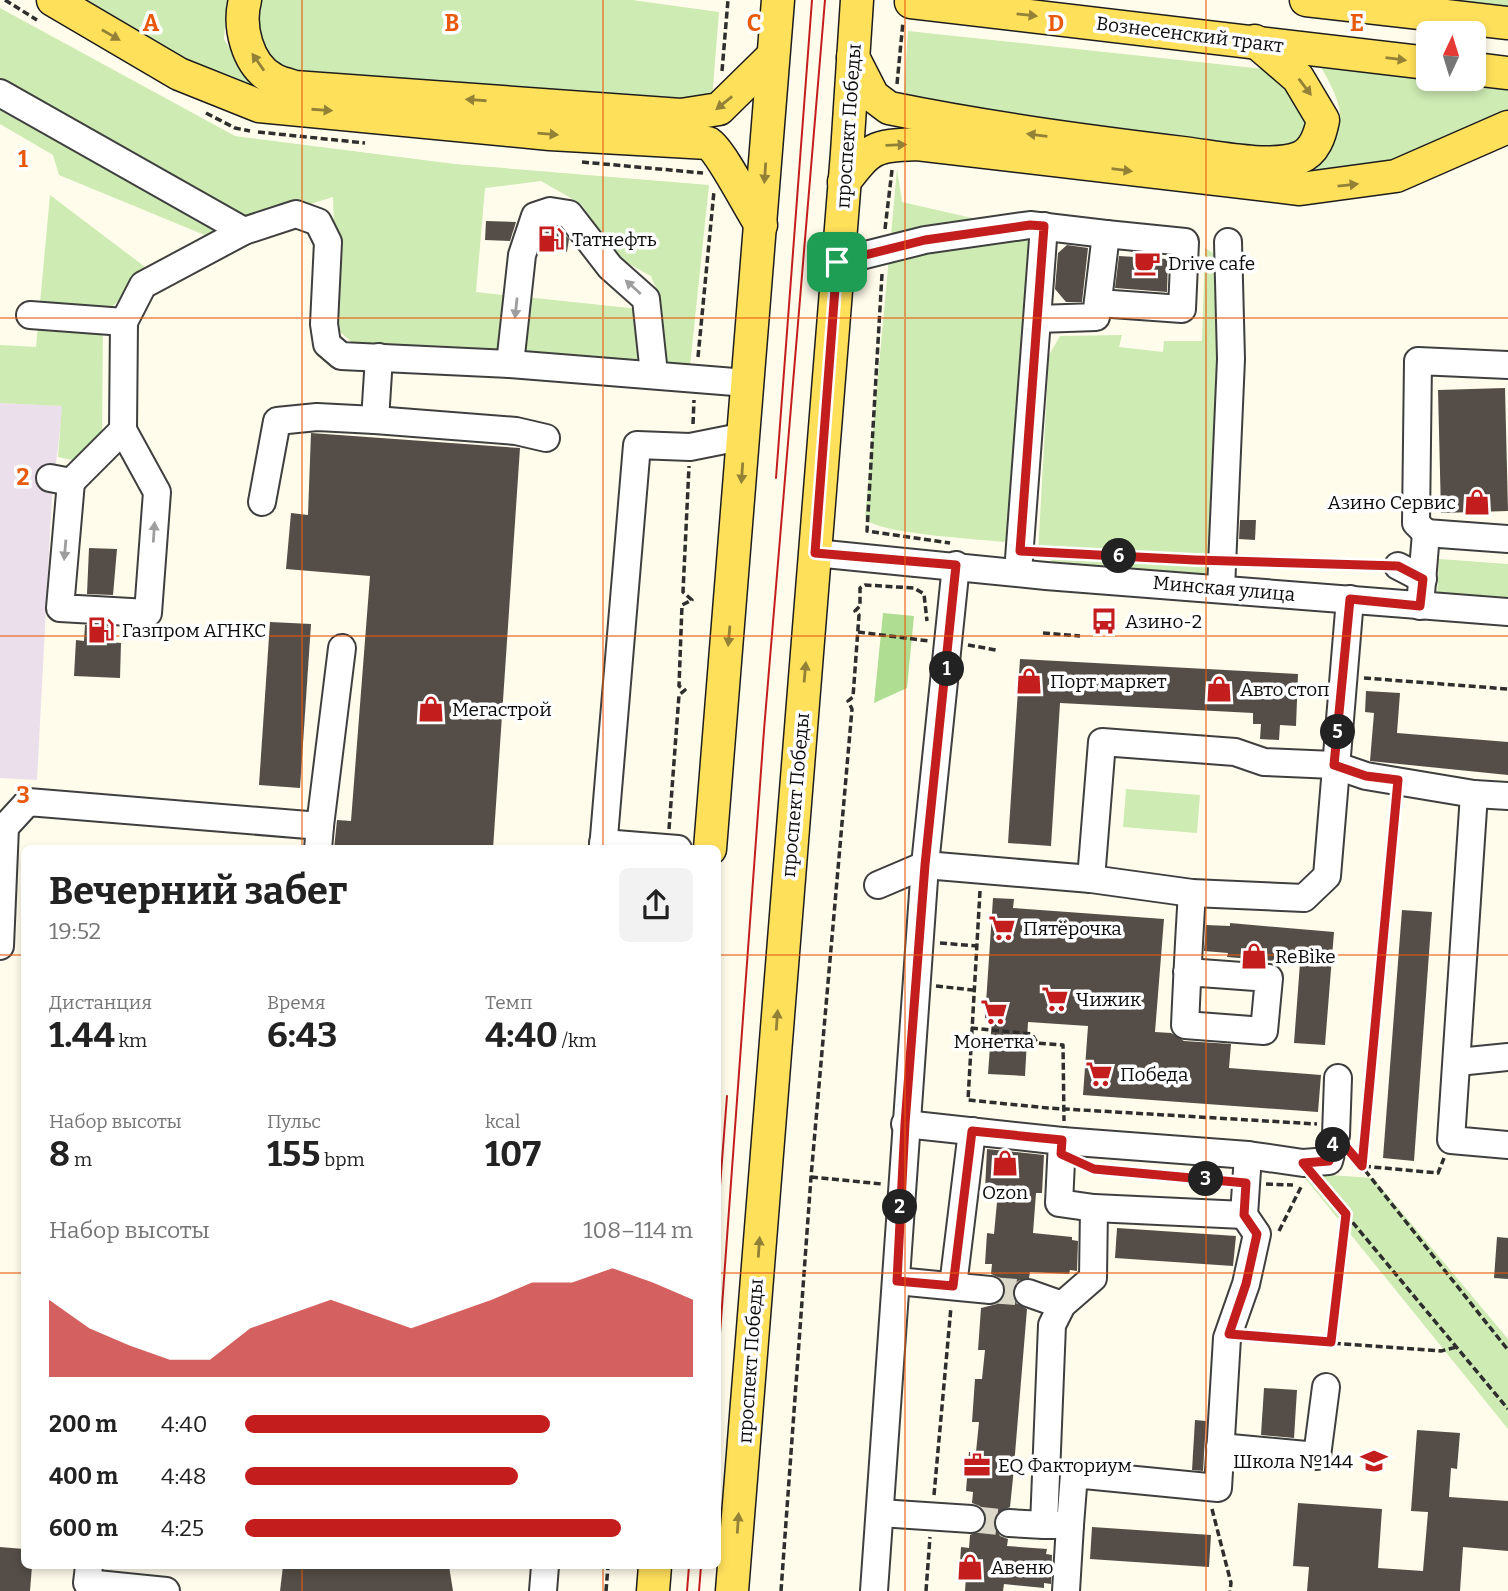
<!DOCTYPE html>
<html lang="ru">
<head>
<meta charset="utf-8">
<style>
  :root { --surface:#fff; --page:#f2f2f2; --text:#222; --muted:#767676; --accent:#c31e1d }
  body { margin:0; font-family:Bitter,serif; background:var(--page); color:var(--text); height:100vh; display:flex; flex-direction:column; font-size:26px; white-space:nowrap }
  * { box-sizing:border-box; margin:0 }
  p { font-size:23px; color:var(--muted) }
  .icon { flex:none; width:38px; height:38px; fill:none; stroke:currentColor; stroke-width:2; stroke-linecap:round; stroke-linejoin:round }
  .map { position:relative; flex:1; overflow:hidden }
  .side { position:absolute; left:21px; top:845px; width:700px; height:724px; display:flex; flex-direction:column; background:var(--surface); border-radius:10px; box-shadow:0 4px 10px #0003 }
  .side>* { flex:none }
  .needle { width:46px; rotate:4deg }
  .fabs { position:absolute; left:1416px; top:21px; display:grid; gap:14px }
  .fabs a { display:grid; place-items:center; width:70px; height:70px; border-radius:10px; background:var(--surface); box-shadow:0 4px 10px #0003; font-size:35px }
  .pin { position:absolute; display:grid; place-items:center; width:60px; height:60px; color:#fff; margin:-30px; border-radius:14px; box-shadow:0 4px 10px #0006 }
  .km { position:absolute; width:35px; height:35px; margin:-18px; border-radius:50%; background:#222; color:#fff; font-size:19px; line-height:35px; text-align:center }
  .round { display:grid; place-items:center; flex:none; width:74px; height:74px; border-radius:10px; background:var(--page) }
  .overview { display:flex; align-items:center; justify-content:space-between; height:119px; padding:0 28px }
  h1 { font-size:38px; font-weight:700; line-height:52px }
  .figures { display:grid; grid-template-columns:repeat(3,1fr); gap:10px; height:119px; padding:7px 28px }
  .figures div { display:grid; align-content:center }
  .figures b { font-size:35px; font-weight:700 }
  .figures small { font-size:19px; font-weight:400 }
  .figures p { font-size:19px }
  .chart { height:196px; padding:14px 28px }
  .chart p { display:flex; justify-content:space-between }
  .chart svg { width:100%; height:126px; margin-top:7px; fill:var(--accent); opacity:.7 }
  ul { padding:0 28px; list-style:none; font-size:23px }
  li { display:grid; grid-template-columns:112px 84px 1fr; align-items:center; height:52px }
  li i { height:18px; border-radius:9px; background:var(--accent) }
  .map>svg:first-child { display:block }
</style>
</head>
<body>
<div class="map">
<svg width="1508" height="1591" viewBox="0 0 1508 1591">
  <rect width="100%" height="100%" fill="#fffceb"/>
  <path fill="#ebdfec" d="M0,403L63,406L52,496L37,780L0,778Z"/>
  <g fill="#cdebb2">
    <path d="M83,0H227L224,39L248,79L264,98L229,86Z"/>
    <path d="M255,0H632L719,12L712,99L688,109L299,79L260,52Z"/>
    <path d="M1419,0H1508V8Z"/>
    <path d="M0,8L235,136L455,164L709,185L690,366H670L664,361L658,294L651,276L620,259L581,204L541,181L485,188L476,292L503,295L500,349L492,355L356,346L337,329L333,197L207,236L59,175L53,155L0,124Z"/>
    <path d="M908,31L1264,69L1307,95C1306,126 1309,137 1280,154L903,105Z"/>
    <path d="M1321,67L1508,88V116L1408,159L1293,175C1343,137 1355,126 1321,67Z"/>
    <path d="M897,169L902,202L1025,230L1033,237L1012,535L1004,542C978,539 880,534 865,519Z"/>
    <path d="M50,195L149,270L103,316L102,440L81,462L58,457L62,406L0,403V345L36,347Z"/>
    <path d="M1205,248L1223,259L1213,571L1198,576L1058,564L1038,554L1049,355L1060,336L1122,335L1119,347L1163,352L1164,341H1202Z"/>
    <path d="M525,297L639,309L641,365L532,358L523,351Z"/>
    <path d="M1439,559L1508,564V602L1437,597Z"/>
    <path d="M1126,789L1200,795L1197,833L1123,827Z"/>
    <path d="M1301,1173L1373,1178L1508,1339V1429Z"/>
  </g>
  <path fill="#afdd91" d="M883,613L914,616L907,688L874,703Z"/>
  <g fill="#554e48">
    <path d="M486,221L516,222L510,241L485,240Z"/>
    <path d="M551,227L560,229L569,239L567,252L541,248L547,228Z"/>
    <path d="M1067,245L1088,248L1082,302H1066L1055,289L1058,253Z"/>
    <path d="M1119,256L1168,259L1167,292L1115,288Z"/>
    <path d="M1505,388L1508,511L1441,513L1438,390Z"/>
    <path d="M311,433L520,448L493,849H334L337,820L351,821L370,576L286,569L291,513L308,515Z"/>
    <path d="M1240,520H1256L1255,540L1239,539Z"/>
    <path d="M89,548L117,549L113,595L87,594Z"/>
    <path d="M270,622L311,624L300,788L259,785Z"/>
    <path d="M85,625L111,627L109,642L121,643L120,678L74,676L76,640L84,641Z"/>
    <path d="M1020,659L1298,674L1296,726L1280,725L1279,740L1260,739L1261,724H1253V713L1060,703L1051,846L1008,843Z"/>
    <path d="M1366,691L1400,693L1397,733L1508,742V775L1370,761L1374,713L1365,712Z"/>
    <path d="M993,898L1014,899L1013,908L1164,919L1155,1032L1171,1033L1184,1041L1231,1044L1229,1068L1321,1075L1318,1112L1083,1095L1088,1026L1028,1022L1025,1076L988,1074L992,1019L985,1018Z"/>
    <path d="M1402,910L1432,912L1414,1161L1383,1158Z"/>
    <path d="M1230,923L1334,932L1325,1045L1294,1043L1300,963L1227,957L1228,953L1204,951L1206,925L1230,926Z"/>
    <path d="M987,1149L1044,1155L1042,1193H1036L1033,1233L1072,1237V1240L1078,1241L1077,1271L1070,1270L1069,1274L1030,1272L1029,1278L1018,1281L1013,1288L1016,1303L1027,1309L1013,1478L1010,1507L996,1514L993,1523L1000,1536L1008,1539L1007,1546L1047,1549L1046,1554L1052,1555L1051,1584L1044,1583V1588L1004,1584L1003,1591H965L966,1577H959L961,1547L969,1548L970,1535L984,1528L987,1519L980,1506L972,1503L973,1492L966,1491L969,1452H976L979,1422H972L975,1379H982L985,1350H978L981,1308L997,1304L1006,1291L1000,1278L991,1274L992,1264H985L987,1233L994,1234L998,1191L985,1190Z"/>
    <path d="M1117,1228L1236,1236L1233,1266L1115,1258Z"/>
    <path d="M1497,1237L1508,1238V1279L1494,1278Z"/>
    <path d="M1264,1388L1297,1390L1294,1438L1261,1435Z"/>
    <path d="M1195,1420L1206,1421L1203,1471L1192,1470Z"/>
    <path d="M1417,1430L1460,1433L1457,1469L1451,1468L1449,1497L1508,1501V1551L1463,1547L1460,1591H1307L1309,1567L1293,1566L1298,1503L1382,1509L1378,1568L1423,1571L1428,1512L1411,1511Z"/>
    <path d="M1092,1527L1211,1535L1209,1567L1090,1559Z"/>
    <path d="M0,1547L24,1549V1566H32L30,1591H0Z"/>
    <path d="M283,1566H449L453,1591H280Z"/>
  </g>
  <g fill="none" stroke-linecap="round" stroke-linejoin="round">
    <g stroke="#dbd8ca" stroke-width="26" stroke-dasharray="26 13" stroke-linecap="butt">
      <path d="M990,1290L1028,1293"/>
      <path d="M971,1519L1009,1523"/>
    </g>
    <g stroke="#3f3f3f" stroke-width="30">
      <g id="minor">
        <path d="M0,93L244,231"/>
        <path d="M837,262L925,240L1030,225L1106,234L1096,317L1038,319"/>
        <path d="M1098,303L1182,309L1185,242L1106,234"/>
        <path d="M30,315L124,322"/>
        <path d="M510,364L522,255L535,216L550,211L569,214L610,267L646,299L654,374"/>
        <path d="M375,420L379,357"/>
        <path d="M50,478L71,482L123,430L124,322L143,285L244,231L296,214L318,222L328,242L324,324L327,344L341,356L510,364L747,383"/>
        <path d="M71,482L60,608L148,613L157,492L123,430"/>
        <path d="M262,502L277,421L317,417L375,420L516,431L546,438"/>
        <path d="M1426,533L1416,523L1418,361L1508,365"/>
        <path d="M815,553L1046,576L1508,612"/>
        <path d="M1398,566L1423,579"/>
        <path d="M1018,572L1044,226"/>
        <path d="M1221,589L1231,359L1228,242"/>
        <path d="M1420,606L1426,533L1508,539"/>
        <path d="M1474,794L1451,1140L1508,1145"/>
        <path d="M320,826L342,648"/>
        <path d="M603,843L678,849"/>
        <path d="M603,849L637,445L690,447L745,436"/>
        <path d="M1091,879L1102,742L1235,752L1264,762L1334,765L1366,776L1474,794L1508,796"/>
        <path d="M878,885L925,865L1091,879L1192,893L1304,898L1327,876L1350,599"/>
        <path d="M0,946L5,827L28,802L320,826L318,849"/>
        <path d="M1187,972L1269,978L1264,1031L1185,1025C1187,981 1189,937 1192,893"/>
        <path d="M1458,1062L1508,1057"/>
        <path d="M905,1124L1062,1141L1059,1203L1094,1208L1093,1278L1062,1305L1052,1325L1044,1525H1070L1066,1591"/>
        <path d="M1062,1141L1248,1155L1303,1163L1329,1161L1336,1135L1338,1078"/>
        <path d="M1094,1208L1244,1215L1248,1155"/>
        <path d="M897,1281L990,1290"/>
        <path d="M953,1286L972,1131"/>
        <path d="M1028,1293L1062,1305"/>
        <path d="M1220,1447L1317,1456L1326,1387"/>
        <path d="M880,1513L971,1519"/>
        <path d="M1009,1523L1044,1525"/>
        <path d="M1070,1525L1074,1474L1218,1488L1227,1338L1246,1284L1257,1234L1244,1215"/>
        <path d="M89,1566L87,1583L166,1591"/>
        <path d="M543,1591L545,1566"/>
        <path d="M874,1591L925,865L956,565"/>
      </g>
    </g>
    <g stroke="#1d1d1d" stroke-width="35">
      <g id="major">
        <path d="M53,0L179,74L259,106L550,134L708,143C721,151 749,207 761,225"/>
        <path d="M245,0C238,26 247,65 273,79C279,83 287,84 294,87L681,115L719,109L773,56"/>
        <path d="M1306,0L1508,23"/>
        <path d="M911,2L1428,63"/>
        <path d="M853,57L873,96L889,108C987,128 1085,141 1183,153C1216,157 1269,169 1299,158C1315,152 1320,135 1323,120L1298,78L1255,41"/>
        <path d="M1474,69L1508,73"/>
        <path d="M844,182C871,147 873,146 917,144L1300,189L1396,176L1508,127"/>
        <path d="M710,849L778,0"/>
        <path d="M653,1591L655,1566"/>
        <path d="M732,1591L847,153L857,0"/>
      </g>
    </g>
    <g stroke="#2e2e2e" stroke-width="3.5" stroke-dasharray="7 3.5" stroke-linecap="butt">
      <path d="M5,0L37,20"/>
      <path d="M722,71L728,0"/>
      <path d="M897,84L903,22"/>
      <path d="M206,113L235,128L250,131"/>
      <path d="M258,132L365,143"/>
      <path d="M582,162L703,173"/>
      <path d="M885,229L892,170"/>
      <path d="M882,274L867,531L950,543"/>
      <path d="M698,357L714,191"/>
      <path d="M693,424L694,400"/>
      <path d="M1041,552L1202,560"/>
      <path d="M1244,561L1376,565"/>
      <path d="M858,632L929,641"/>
      <path d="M1043,633L1080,636"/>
      <path d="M968,645L996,650"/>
      <path d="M1364,678L1508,689"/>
      <path d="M1396,802L1362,1166L1438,1173L1444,1158"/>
      <path d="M669,829L679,695L685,690L679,686L682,605L692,600L683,592L689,466"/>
      <path d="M980,891L968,1100L1048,1108L1317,1124"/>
      <path d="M940,943L977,946"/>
      <path d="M936,986L973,990"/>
      <path d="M971,1028L1032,1034L1037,1043L1063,1045L1064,1121"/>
      <path d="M1352,1154L1508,1350"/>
      <path d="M1086,1165L1094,1169L1227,1181"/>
      <path d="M811,1177L882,1184"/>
      <path d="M1319,1182L1508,1409"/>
      <path d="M1266,1184L1293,1185"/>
      <path d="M1279,1231L1302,1185"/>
      <path d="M1250,1337L1441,1351L1457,1347"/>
      <path d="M1331,1342L1346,1215"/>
      <path d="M934,1495L951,1307"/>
      <path d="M1212,1509L1231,1583L1230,1591"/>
      <path d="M606,1591L608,1566"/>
      <path d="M781,1591L811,1177L852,709L848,701L853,697L859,615L855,611L860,606V588L865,585L914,588L924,594L927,621"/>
      <path d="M926,1591L930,1537"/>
    </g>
    <use href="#minor" stroke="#fff" stroke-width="26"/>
    <use href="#major" stroke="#ffe05b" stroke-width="32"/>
    <g stroke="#c31e1d" stroke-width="2">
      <path d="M776,478L812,0"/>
      <path d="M718,1212L727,1096"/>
      <path d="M718,1361L764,730L825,0"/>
      <path d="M687,1591L689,1566"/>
      <path d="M699,1591L701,1566"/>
    </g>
  </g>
  <defs><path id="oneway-solid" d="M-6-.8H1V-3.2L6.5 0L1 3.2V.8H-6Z" transform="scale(1.75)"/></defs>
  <g fill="#928137">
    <use href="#oneway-solid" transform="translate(1027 15) rotate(6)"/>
    <use href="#oneway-solid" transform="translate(111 35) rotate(30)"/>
    <use href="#oneway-solid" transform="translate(1396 59) rotate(7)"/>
    <use href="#oneway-solid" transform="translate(258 62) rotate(-125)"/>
    <use href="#oneway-solid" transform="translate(1305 87) rotate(53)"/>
    <use href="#oneway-solid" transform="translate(476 100) rotate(-176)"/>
    <use href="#oneway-solid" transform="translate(724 103) rotate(141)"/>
    <use href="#oneway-solid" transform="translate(322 110) rotate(4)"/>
    <use href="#oneway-solid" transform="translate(548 134) rotate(5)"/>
    <use href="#oneway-solid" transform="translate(1037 135) rotate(-173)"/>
    <use href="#oneway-solid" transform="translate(896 145) rotate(-2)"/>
    <use href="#oneway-solid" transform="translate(1122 170) rotate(7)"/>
    <use href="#oneway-solid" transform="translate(765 173) rotate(94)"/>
    <use href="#oneway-solid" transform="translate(1348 185) rotate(-6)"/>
    <use href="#oneway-solid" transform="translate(742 473) rotate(94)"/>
    <use href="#oneway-solid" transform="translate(729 636) rotate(95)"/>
    <use href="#oneway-solid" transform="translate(805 672) rotate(-85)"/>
    <use href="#oneway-solid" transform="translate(777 1020) rotate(-86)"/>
    <use href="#oneway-solid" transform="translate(759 1247) rotate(-86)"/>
    <use href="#oneway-solid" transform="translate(738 1523) rotate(-86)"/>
  </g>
  <g fill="#9e9e9e">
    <use href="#oneway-solid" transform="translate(633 287) rotate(-138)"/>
    <use href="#oneway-solid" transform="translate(516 308) rotate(96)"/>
    <use href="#oneway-solid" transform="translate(154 532) rotate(-86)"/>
    <use href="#oneway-solid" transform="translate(65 550) rotate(95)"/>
  </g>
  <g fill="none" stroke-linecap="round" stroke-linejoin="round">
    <g stroke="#fff" stroke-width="14">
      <path id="route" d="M1030,225L1044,226L1020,551L1195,560L1398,566L1423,579L1420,606L1350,599L1334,765L1366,776L1398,780L1362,1166L1336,1135L1329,1161L1303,1163L1346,1214L1331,1342L1229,1334L1246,1284L1257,1234L1244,1215L1246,1183L1094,1169L1061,1154L1062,1140L972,1131L953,1286L897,1281L905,1124L925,865L956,565L815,553L837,262L925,240Z"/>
    </g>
    <use href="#route" stroke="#c31e1d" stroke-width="9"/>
  </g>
  <path fill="none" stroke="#e8590c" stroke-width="2" stroke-opacity="0.55" d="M302,0V849M603,0V849M905,0V1591M1206,0V1591M0,318H1508M0,636H1508M0,955H24M718,955H1508M0,1273H24M718,1273H1508M302,1566V1591M603,1566V1591"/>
  <defs>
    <g id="fuel-bare" transform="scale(2.1)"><path d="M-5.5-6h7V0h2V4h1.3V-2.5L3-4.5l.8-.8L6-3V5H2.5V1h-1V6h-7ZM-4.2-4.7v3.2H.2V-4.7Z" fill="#c31e1d" stroke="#fff" stroke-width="2.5" paint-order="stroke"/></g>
    <g id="cafe-bare" transform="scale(2.1)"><path d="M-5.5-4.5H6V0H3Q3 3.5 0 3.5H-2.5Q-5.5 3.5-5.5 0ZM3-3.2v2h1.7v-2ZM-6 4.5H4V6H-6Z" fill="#c31e1d" stroke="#fff" stroke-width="2.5" paint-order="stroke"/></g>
    <g id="shop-bare" transform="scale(2.1)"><path d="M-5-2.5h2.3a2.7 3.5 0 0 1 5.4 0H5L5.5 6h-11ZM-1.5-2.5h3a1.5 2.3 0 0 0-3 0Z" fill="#c31e1d" stroke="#fff" stroke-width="2.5" paint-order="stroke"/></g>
    <g id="bus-bare" transform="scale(2.1)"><path d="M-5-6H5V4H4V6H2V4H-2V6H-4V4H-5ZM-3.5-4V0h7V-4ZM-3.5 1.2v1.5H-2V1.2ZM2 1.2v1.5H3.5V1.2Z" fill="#c31e1d" stroke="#fff" stroke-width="2.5" paint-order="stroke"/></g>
    <g id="supermarket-bare" transform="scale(2.1)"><path d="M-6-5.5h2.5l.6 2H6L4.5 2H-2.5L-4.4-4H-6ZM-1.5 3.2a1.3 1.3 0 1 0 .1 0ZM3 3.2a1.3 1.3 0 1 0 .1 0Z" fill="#c31e1d" stroke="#fff" stroke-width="2.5" paint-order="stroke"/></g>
    <g id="school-bare" transform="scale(2.1)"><path d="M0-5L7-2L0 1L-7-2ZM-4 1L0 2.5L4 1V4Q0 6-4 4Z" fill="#c31e1d" stroke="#fff" stroke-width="2.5" paint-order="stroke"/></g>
    <g id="office-bare" transform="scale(2.1)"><path d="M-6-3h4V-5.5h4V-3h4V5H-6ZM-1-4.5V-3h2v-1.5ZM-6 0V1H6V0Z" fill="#c31e1d" stroke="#fff" stroke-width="2.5" paint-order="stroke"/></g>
  </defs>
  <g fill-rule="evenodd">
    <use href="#fuel-bare" x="551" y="239"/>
    <use href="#cafe-bare" x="1147" y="263"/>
    <use href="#shop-bare" x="1477" y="502"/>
    <use href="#bus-bare" x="1104" y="621"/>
    <use href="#fuel-bare" x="101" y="630"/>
    <use href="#shop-bare" x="1029" y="681"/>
    <use href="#shop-bare" x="1219" y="689"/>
    <use href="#shop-bare" x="431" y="709"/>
    <use href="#supermarket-bare" x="1002" y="928"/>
    <use href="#shop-bare" x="1254" y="956"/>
    <use href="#supermarket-bare" x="1055" y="999"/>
    <use href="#supermarket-bare" x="994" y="1012"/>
    <use href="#supermarket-bare" x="1099" y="1074"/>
    <use href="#shop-bare" x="1005" y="1163"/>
    <use href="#school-bare" x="1374" y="1461"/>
    <use href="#office-bare" x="977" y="1465"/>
    <use href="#shop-bare" x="970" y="1567"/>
  </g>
  <g text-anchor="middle" stroke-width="7" stroke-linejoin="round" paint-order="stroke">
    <g font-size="19" fill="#0c0c0c" stroke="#fff">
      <text transform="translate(1190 34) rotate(7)" y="7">Вознесенский тракт</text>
      <text transform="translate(848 126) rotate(-86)" y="7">проспект Победы</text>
      <text transform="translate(1224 588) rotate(5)" y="7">Минская улица</text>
      <text transform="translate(795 795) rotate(-85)" y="7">проспект Победы</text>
      <text transform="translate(750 1361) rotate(-86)" y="7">проспект Победы</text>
    </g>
    <g font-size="19" fill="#0c0c0c" stroke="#fff" text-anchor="start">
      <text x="572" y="246">Татнефть</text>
      <text x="1168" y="270">Drive cafe</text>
      <text x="1456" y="509" text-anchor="end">Азино Сервис</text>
      <text x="1125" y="628">Азино-2</text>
      <text x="122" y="637">Газпром АГНКС</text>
      <text x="1050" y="688">Порт маркет</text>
      <text x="1240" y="696">Авто стоп</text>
      <text x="452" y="716">Мегастрой</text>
      <text x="1023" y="935">Пятёрочка</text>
      <text x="1275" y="963">ReBike</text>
      <text x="1076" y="1006">Чижик</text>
      <text x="994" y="1048" text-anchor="middle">Монетка</text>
      <text x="1120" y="1081">Победа</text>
      <text x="1005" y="1199" text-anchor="middle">Ozon</text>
      <text x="1353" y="1468" text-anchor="end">Школа №144</text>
      <text x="998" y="1472">EQ Факториум</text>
      <text x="991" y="1574">Авеню</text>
    </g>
  </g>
  <g font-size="23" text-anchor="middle" font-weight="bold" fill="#e8590c" stroke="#fff" stroke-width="7" stroke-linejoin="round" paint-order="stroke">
    <text x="151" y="31">A</text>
    <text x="452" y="31">B</text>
    <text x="754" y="31">C</text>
    <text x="1056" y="31">D</text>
    <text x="1357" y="31">E</text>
    <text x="23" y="167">1</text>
    <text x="23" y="485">2</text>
    <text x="23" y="803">3</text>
  </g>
</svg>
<div class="fabs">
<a><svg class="needle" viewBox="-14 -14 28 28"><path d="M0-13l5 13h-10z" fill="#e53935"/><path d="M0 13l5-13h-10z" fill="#767676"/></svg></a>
</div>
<div class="pin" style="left:837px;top:262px;background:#1e9e55"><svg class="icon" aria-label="arrive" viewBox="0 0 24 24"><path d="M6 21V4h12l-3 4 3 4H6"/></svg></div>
<b class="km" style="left:947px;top:669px">1</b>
<b class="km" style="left:900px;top:1207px">2</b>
<b class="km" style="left:1206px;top:1179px">3</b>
<b class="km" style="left:1333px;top:1145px">4</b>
<b class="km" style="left:1338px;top:732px">5</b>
<b class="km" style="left:1119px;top:556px">6</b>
<section class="side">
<div class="overview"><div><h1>Вечерний забег</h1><p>19:52</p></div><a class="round"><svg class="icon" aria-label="share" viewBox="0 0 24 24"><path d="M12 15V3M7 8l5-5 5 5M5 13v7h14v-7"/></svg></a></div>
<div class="figures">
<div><p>Дистанция</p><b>1.44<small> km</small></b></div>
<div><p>Время</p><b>6:43</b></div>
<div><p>Темп</p><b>4:40<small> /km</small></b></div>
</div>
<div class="figures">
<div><p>Набор высоты</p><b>8<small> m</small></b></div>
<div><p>Пульс</p><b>155<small> bpm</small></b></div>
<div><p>kcal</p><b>107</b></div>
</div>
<div class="chart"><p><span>Набор высоты</span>108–114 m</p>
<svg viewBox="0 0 160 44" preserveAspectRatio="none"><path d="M0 44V17L10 27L20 33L30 38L40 38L50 27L60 22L70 17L80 22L90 27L100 22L110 17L120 11L130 11L140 6L150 11L160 17V44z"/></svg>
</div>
<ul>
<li><b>200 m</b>4:40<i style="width:68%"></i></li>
<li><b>400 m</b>4:48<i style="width:61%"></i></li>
<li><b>600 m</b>4:25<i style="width:84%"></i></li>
</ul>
</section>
</div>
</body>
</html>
